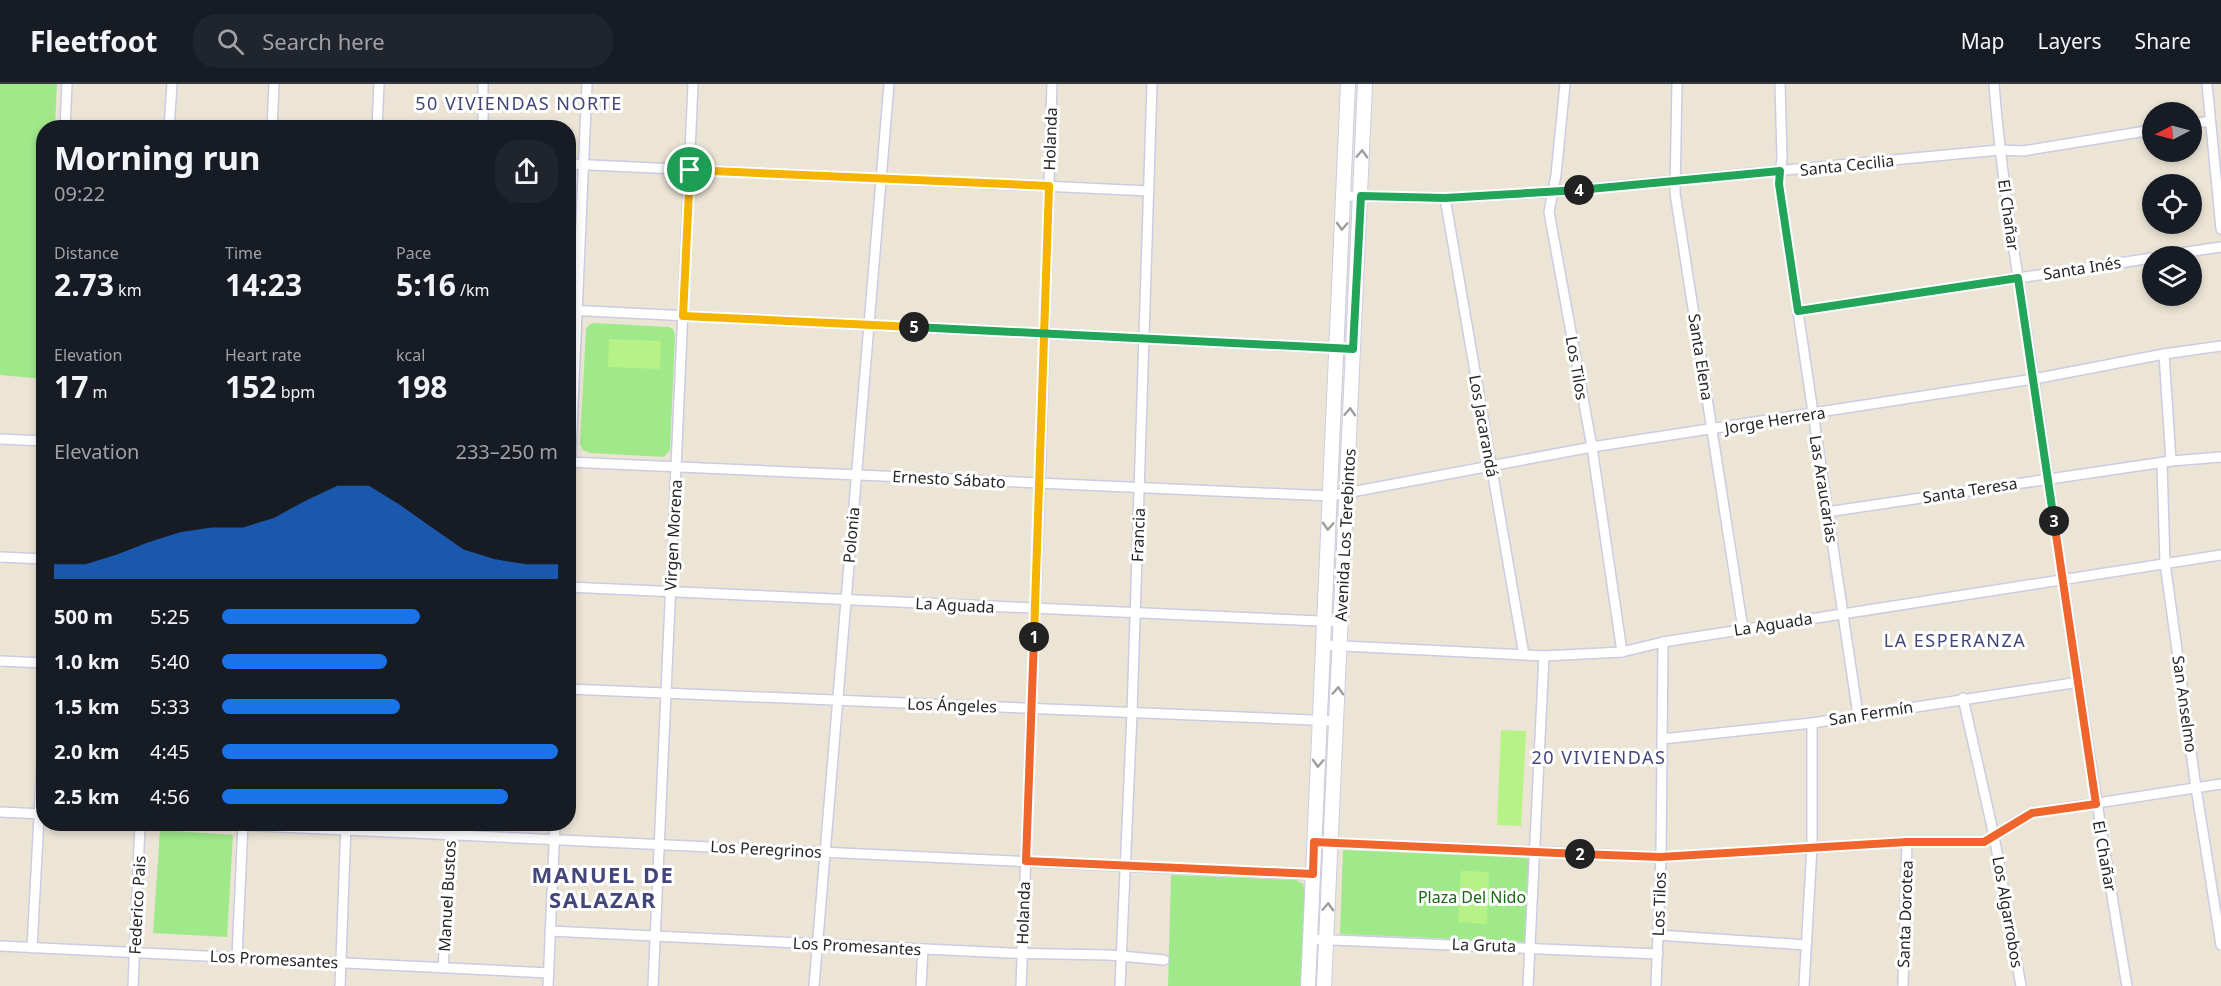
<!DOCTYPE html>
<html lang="en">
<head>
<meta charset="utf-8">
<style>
  :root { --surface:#171b24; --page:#20242c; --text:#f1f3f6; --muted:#9ea1a6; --line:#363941; --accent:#1a73e8 }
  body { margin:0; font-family:"Noto Sans",sans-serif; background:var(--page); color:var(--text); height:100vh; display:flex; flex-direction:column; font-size:22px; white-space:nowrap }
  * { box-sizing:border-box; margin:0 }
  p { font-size:20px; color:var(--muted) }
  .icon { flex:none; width:33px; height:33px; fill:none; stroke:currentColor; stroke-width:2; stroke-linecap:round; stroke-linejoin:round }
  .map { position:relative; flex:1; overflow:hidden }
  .details { position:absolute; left:36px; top:36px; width:540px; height:711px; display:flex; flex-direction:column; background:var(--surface); border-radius:24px; box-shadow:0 3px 9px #0003 }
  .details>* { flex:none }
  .needle { width:39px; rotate:264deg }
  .controls { position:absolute; left:2142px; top:18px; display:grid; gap:12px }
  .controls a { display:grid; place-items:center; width:60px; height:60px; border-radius:50%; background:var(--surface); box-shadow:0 3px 9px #0003; font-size:30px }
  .pin { position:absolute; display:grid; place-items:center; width:51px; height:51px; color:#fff; margin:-26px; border:3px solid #fff; border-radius:50%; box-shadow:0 2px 6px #0007 }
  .km { position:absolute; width:30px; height:30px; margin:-15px; border-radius:50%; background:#222; color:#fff; font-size:16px; line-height:30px; text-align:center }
  .round { display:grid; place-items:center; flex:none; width:63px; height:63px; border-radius:24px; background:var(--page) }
  .summary { display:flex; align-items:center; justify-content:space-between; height:102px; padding:0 18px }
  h1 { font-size:33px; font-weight:700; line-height:45px }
  .figures { display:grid; grid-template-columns:repeat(3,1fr); gap:9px; height:102px; padding:6px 18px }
  .figures div { display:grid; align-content:center }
  .figures b { font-size:30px; font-weight:700 }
  .figures small { font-size:16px; font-weight:400 }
  .figures p { font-size:16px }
  .chart { height:168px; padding:12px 18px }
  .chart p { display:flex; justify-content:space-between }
  .chart svg { width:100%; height:108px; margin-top:6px; fill:var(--accent); opacity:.7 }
  ul { padding:0 18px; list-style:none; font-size:20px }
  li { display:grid; grid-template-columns:96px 72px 1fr; align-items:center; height:45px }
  li i { height:15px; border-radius:8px; background:var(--accent) }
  header { display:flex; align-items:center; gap:36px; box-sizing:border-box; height:84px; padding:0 30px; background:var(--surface); border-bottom:2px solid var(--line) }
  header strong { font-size:28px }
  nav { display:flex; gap:33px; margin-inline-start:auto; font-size:21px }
  .search { width:420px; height:54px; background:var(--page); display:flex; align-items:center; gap:15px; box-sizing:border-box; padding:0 21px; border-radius:24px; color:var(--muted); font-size:22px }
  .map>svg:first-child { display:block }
</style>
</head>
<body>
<header>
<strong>Fleetfoot</strong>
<div class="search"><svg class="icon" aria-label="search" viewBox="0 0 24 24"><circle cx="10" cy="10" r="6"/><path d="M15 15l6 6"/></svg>Search here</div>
<nav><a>Map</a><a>Layers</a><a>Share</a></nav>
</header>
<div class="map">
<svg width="2221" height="902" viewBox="0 0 2221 902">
  <rect width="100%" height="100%" fill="#ece5d6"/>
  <g fill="#9fe98b">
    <path d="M0,0H57L55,43L44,44L43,295L0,291Z"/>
    <path d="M594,239L669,243L673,245L675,251L670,366L664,373L590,369L583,366L580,360L586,245L589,241Z"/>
    <path d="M160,746L233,751L227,853L153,849Z"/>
    <path d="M1343,766L1530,774L1526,858L1340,850Z"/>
    <path d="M1171,791L1296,796L1303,800L1305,808L1301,902H1168Z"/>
  </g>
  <g fill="#b6f285">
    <path d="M609,255L661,257L660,285L608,283Z"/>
    <path d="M1501,646L1526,647L1521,742L1497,741Z"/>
    <path d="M1461,787L1489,788L1487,840L1458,838Z"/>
  </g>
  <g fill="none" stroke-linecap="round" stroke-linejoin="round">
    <g stroke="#cbcce2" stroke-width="12">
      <g id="minor">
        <path d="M1565,0L1556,91L1549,128L1592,363L1622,568"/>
        <path d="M1677,0L1675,109L1743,545"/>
        <path d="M1780,0L1782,73L1779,100L1858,631"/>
        <path d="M1994,0C2002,107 2022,212 2037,318C2065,513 2094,708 2127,902"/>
        <path d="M2207,0L2221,145"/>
        <path d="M2192,40L2210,37"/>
        <path d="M65,44L67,0"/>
        <path d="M169,44L172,0"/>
        <path d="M272,44L274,0"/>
        <path d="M377,44L379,0"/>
        <path d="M483,44V0"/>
        <path d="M568,80L1149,107"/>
        <path d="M1343,112L1445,114L1553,108L1999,66L2023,67L2152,46"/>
        <path d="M1445,114L1524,571"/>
        <path d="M2160,172L2221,163"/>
        <path d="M568,226L1353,265"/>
        <path d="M1798,227L2152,174"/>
        <path d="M2164,270L2171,377"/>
        <path d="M0,355L44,357"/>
        <path d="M568,378L1330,412L1592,363L2034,295L2164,270L2221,262"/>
        <path d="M2162,379L2165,479L2196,704L2221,861"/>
        <path d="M1827,428L2171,377L2221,373"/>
        <path d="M568,436L587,0"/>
        <path d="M0,473L44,475"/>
        <path d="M568,503L1341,538"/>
        <path d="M1323,561L1544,572L1622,568L1663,558L2221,471"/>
        <path d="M0,577L44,579"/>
        <path d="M568,605L1336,637"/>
        <path d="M1963,614L1994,752L2021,902"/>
        <path d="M1662,655L1812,639L2079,598"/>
        <path d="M0,728L43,730"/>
        <path d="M219,740L1313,791"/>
        <path d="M1314,758L1661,773L1907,758H1984L2032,729L2221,700"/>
        <path d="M550,847L1009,869L1109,871L1164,876"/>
        <path d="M1658,851L1806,861"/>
        <path d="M1310,855L1658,870"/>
        <path d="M0,862L549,889"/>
        <path d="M32,864L44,639"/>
        <path d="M237,873L243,740"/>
        <path d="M443,884L452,740"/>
        <path d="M133,902L140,740"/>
        <path d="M340,902L346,740"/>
        <path d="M548,902L555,740"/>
        <path d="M653,902L693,0"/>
        <path d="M814,902L889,0"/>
        <path d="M921,902L923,865"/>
        <path d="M1021,902L1040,399L1052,0"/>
        <path d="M1120,902L1132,629L1152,0"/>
        <path d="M1528,902L1544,572"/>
        <path d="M1656,902L1661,773L1663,558"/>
        <path d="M1804,902L1812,763V639"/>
        <path d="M1903,902L1907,758"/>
      </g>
    </g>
    <g stroke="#cbcce2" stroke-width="16">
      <g id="secondary">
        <path d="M1308,902L1348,0"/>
        <path d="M1324,902L1365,0"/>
      </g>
    </g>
    <use href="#minor" stroke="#fff" stroke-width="9"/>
    <use href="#secondary" stroke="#fff" stroke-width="14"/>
  </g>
  <defs><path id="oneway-chevron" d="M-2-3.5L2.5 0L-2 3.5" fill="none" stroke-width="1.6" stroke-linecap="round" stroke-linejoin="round" transform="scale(1.5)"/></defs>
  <g stroke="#9e9e9e">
    <use href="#oneway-chevron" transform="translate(1362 70) rotate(-88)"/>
    <use href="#oneway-chevron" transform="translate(1342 142) rotate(93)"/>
    <use href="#oneway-chevron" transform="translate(1350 328) rotate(-87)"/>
    <use href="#oneway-chevron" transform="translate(1328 442) rotate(93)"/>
    <use href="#oneway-chevron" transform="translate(1338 607) rotate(-87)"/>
    <use href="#oneway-chevron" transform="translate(1318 679) rotate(92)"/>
    <use href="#oneway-chevron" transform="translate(1328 823) rotate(-87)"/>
  </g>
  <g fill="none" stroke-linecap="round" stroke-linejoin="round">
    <g stroke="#fff" stroke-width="12">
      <path id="split-1" d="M690,86L1049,102L1034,553"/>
    </g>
    <g stroke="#fff" stroke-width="12">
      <path id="split-2" d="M1034,553L1026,777L1313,790L1314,758L1580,770"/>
    </g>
    <g stroke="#fff" stroke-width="12">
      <path id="split-3" d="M1580,770L1660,773L1907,758H1984L2032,729L2096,720L2054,437"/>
    </g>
    <g stroke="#fff" stroke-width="12">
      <path id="split-4" d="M1579,106L1780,87L1779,100L1798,227L2018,194L2054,437"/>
    </g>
    <g stroke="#fff" stroke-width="12">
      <path id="split-5" d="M914,243L1353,265L1361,112L1445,114L1579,106"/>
    </g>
    <g stroke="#fff" stroke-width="12">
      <path id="split-6" d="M690,86L683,232L914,243"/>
    </g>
    <use href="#split-1" stroke="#f5b400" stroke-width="8"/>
    <use href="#split-2" stroke="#f0652b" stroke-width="8"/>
    <use href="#split-3" stroke="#f0652b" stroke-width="8"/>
    <use href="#split-4" stroke="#22a559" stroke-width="8"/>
    <use href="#split-5" stroke="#22a559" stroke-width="8"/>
    <use href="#split-6" stroke="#f5b400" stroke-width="8"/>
  </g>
  <g text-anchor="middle" stroke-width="6" stroke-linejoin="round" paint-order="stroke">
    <g font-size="16" fill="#272727" stroke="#fff">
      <text transform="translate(1050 55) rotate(-88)" y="6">Holanda</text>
      <text transform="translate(1847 81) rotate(-6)" y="6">Santa Cecilia</text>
      <text transform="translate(2009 131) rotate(82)" y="6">El Chañar</text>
      <text transform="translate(2082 184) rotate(-9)" y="6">Santa Inés</text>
      <text transform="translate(1701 273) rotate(81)" y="6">Santa Elena</text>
      <text transform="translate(1577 284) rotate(80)" y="6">Los Tilos</text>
      <text transform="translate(1775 336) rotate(-9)" y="6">Jorge Herrera</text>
      <text transform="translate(1484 342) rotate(80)" y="6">Los Jacarandá</text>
      <text transform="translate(949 395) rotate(3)" y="6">Ernesto Sábato</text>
      <text transform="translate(1824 405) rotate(81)" y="6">Las Araucarias</text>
      <text transform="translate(1970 406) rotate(-9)" y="6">Santa Teresa</text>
      <text transform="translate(673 451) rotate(-87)" y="6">Virgen Morena</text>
      <text transform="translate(851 451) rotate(-85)" y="6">Polonia</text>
      <text transform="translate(1138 451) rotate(-88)" y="6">Francia</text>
      <text transform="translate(1345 451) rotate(-87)" y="6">Avenida Los Terebintos</text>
      <text transform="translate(955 521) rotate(3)" y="6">La Aguada</text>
      <text transform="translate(1773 540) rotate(-9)" y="6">La Aguada</text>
      <text transform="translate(2185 620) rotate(82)" y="6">San Anselmo</text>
      <text transform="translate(952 621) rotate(2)" y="6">Los Ángeles</text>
      <text transform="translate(1871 629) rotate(-9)" y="6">San Fermín</text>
      <text transform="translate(766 765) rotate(3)" y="6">Los Peregrinos</text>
      <text transform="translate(2105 772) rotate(80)" y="6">El Chañar</text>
      <text transform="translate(447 812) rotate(-87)" y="6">Manuel Bustos</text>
      <text transform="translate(1659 820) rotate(-88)" y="6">Los Tilos</text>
      <text transform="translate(137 821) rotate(-87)" y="6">Federico Pais</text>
      <text transform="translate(2008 828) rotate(80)" y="6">Los Algarrobos</text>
      <text transform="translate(1023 829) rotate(-88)" y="6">Holanda</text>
      <text transform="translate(1905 830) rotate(-88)" y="6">Santa Dorotea</text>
      <text transform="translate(1484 861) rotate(2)" y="6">La Gruta</text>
      <text transform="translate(857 862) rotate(3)" y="6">Los Promesantes</text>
      <text transform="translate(274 875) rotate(3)" y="6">Los Promesantes</text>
    </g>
    <g font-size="16" fill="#186911" stroke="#fff">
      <text x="1472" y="819">Plaza Del Nido</text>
    </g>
    <g font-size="18" letter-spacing="1.5" fill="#43467b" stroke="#fff">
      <text x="519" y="26">50 VIVIENDAS NORTE</text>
      <text x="1955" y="563">LA ESPERANZA</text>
      <text x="1599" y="680">20 VIVIENDAS</text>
    </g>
    <g font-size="22" font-weight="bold" letter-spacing="1.5" fill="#43467b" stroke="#fff">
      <text x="603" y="799">MANUEL DE<tspan x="603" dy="25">SALAZAR</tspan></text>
    </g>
  </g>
</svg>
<div class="controls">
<a><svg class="needle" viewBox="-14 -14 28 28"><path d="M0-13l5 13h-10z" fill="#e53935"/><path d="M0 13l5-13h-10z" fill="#9ea1a6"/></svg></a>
<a><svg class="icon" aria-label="locate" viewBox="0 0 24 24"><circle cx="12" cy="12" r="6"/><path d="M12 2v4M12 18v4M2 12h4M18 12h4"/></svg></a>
<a><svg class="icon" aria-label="layers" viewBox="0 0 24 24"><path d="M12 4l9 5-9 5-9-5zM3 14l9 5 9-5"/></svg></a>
</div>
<div class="pin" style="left:690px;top:86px;background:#1e9e55"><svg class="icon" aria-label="arrive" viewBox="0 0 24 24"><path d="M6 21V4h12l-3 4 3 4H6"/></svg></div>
<b class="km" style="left:1034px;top:553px">1</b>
<b class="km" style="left:1580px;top:770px">2</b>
<b class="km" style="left:2054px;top:437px">3</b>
<b class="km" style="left:1579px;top:106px">4</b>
<b class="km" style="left:914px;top:243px">5</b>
<section class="details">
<div class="summary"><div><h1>Morning run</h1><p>09:22</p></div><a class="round"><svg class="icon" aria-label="share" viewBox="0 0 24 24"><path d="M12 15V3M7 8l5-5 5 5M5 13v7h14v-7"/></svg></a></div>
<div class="figures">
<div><p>Distance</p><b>2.73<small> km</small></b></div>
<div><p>Time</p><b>14:23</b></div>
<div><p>Pace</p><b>5:16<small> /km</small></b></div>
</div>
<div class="figures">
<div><p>Elevation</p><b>17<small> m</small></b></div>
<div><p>Heart rate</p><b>152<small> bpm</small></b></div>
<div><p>kcal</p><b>198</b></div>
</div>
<div class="chart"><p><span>Elevation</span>233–250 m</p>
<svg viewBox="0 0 160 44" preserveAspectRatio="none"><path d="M0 44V38L10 38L20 34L30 29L40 25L50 23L60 23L70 19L80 12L90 6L100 6L110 14L120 23L130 32L140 36L150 38L160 38V44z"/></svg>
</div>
<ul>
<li><b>500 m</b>5:25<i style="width:59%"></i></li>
<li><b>1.0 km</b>5:40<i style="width:49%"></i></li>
<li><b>1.5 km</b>5:33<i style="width:53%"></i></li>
<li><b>2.0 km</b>4:45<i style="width:100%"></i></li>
<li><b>2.5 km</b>4:56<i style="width:85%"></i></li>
</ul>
</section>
</div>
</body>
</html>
